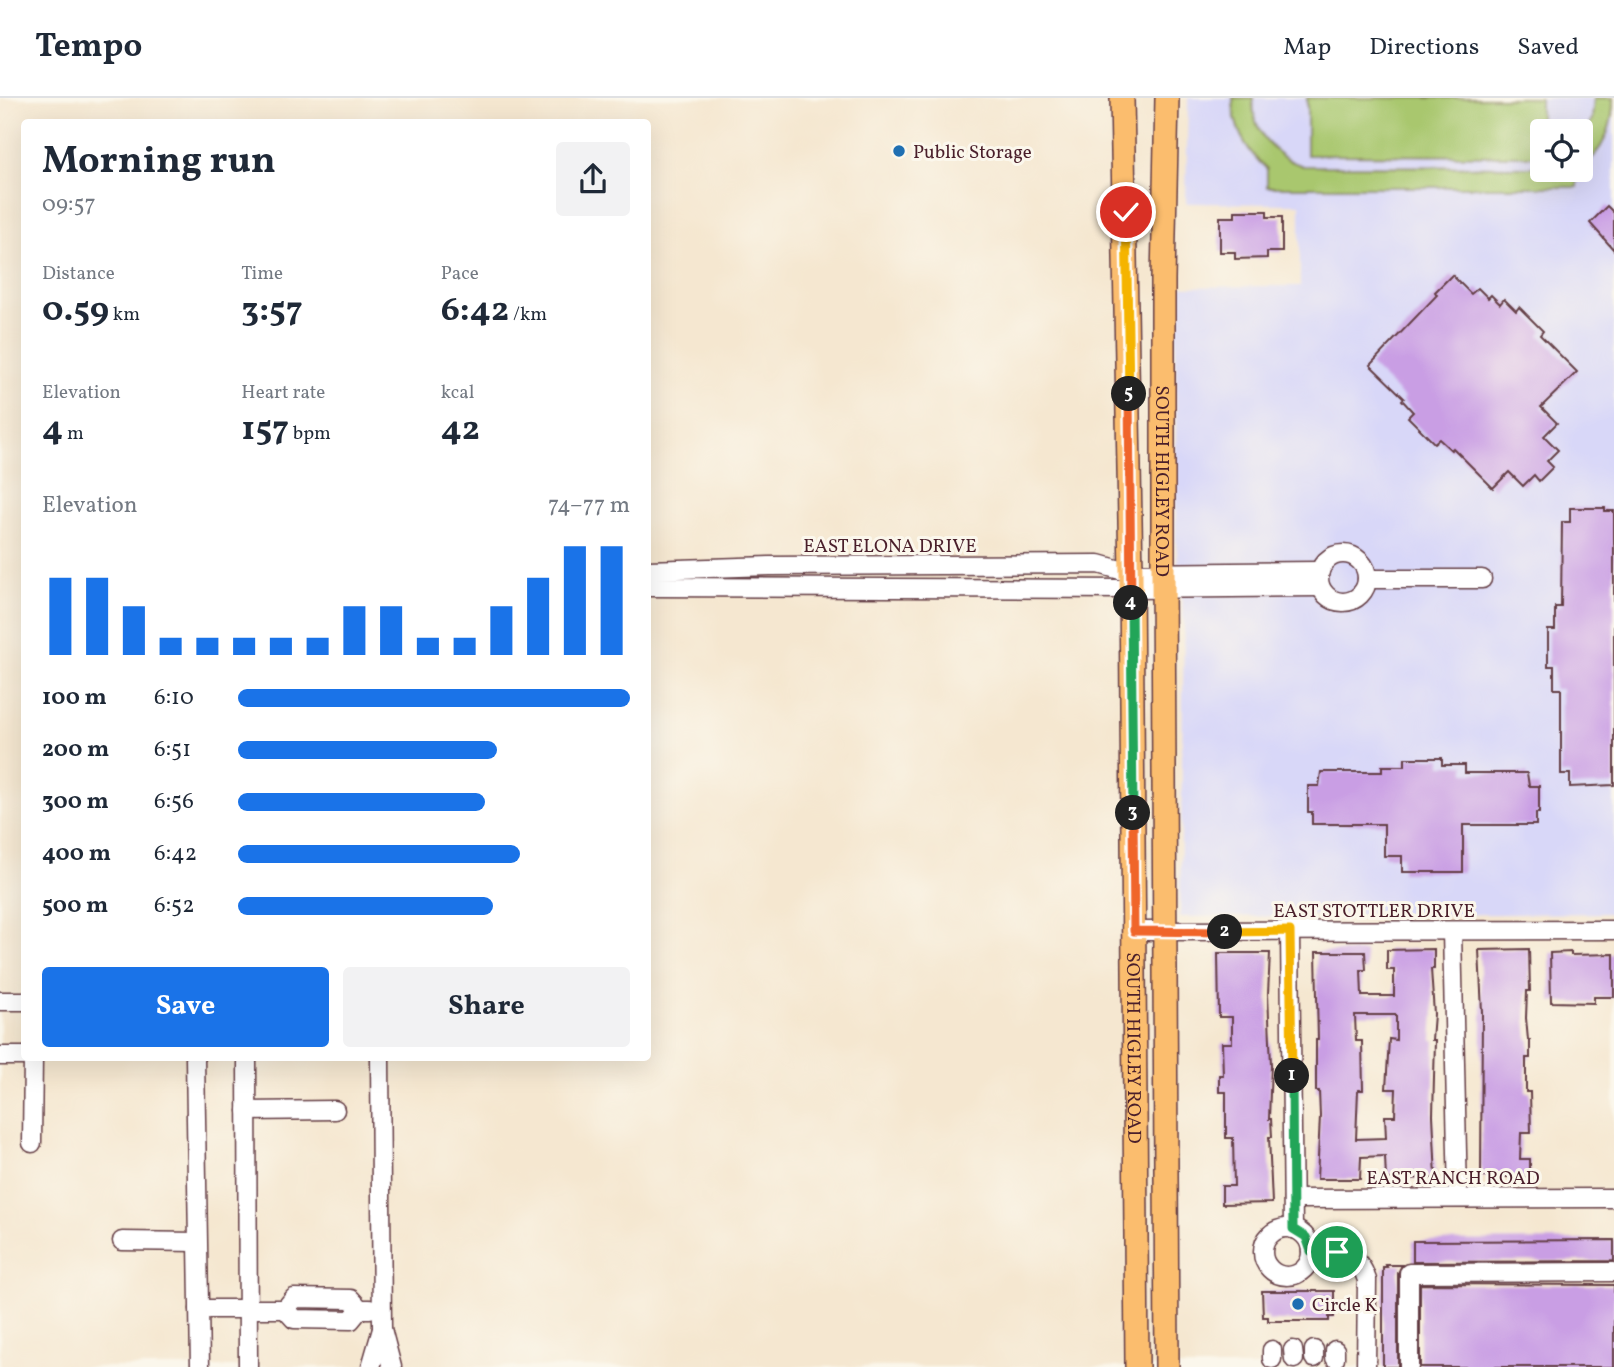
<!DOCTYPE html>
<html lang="en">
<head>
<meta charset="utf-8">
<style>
  :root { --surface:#fff; --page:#f2f2f3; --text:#1f2937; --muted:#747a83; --line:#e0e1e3; --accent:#1a73e8 }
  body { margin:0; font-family:Vollkorn,serif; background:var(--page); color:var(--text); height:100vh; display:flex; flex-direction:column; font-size:26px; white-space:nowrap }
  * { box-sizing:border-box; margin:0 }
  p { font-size:23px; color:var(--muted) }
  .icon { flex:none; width:38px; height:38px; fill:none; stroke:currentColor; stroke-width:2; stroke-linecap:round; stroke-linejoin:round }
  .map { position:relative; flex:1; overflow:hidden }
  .sheet { position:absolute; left:21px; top:21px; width:630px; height:942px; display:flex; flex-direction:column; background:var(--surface); border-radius:7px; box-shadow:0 7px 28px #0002 }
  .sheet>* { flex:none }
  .controls { position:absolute; left:1530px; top:21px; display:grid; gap:14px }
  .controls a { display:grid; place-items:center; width:63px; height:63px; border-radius:7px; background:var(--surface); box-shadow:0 7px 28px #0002; font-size:35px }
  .pin { position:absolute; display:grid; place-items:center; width:60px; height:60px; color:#fff; margin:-30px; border:4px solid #fff; border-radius:50%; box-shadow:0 2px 7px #0007 }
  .km { position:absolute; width:35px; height:35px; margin:-18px; border-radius:50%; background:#222; color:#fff; font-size:19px; line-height:35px; text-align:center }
  .round { display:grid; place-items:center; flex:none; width:74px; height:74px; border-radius:7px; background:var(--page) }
  .headline { display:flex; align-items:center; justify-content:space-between; height:119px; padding:0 21px }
  h1 { font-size:38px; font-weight:700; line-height:52px }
  .figures { display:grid; grid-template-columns:repeat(3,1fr); gap:10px; height:119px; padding:7px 21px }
  .figures div { display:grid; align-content:center }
  .figures b { font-size:35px; font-weight:700 }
  .figures small { font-size:19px; font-weight:400 }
  .figures p { font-size:19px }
  .chart { height:196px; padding:14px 21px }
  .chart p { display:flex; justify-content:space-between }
  .chart svg { width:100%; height:126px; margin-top:7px; stroke:var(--accent); stroke-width:6 }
  .cta { display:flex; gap:14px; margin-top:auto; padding:14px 21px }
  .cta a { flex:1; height:80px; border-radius:7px; background:var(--accent); color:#fff; font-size:28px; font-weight:700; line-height:80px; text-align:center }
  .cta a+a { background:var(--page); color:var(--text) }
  ul { padding:0 21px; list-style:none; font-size:23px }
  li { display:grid; grid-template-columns:112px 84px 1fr; align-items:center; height:52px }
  li i { height:18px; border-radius:9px; background:var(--accent) }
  header { display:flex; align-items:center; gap:42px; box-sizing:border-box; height:98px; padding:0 35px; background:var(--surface); border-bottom:2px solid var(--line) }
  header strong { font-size:33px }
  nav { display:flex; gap:38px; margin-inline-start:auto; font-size:24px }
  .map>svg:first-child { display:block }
</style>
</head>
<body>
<header>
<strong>Tempo</strong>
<nav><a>Map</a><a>Directions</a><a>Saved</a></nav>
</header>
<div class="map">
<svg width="1614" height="1269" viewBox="0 0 1614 1269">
  <rect width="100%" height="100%" fill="#fbf7ec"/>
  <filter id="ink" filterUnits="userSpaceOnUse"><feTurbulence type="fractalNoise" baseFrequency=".0143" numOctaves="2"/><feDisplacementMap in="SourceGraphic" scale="14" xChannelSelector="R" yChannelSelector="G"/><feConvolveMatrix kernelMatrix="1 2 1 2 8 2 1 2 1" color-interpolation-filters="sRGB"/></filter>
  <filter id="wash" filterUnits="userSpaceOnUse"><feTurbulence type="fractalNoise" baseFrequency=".00686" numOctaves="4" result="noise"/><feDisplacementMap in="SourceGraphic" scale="28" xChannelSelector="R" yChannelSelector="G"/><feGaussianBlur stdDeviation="1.57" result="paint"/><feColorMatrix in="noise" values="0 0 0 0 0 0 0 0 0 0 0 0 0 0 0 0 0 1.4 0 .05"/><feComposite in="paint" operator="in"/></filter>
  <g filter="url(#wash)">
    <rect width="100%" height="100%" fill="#f5e7d0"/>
    <path fill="#d8d7f8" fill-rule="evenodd" d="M1188,0H1614V815L1180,819L1184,523L1176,445V189L1300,188V106L1186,105ZM1542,33H1580V72H1542Z"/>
    <g fill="#a9c76e" stroke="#7a734c" stroke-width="2">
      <path d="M1233,0H1253C1252,33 1272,58 1303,68L1542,69V72H1579L1577,73V89H1267V71C1245,52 1233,29 1233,0Z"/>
      <path d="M1307,0H1540V58L1307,57Z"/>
      <path d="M1594,0H1613C1614,27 1603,55 1580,71V45L1592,21Z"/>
    </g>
    <g id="blocks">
      <g fill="#c99ee4" fill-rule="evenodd">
        <path d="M1607,108L1614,115V152L1590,125Z"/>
        <path d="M1235,113H1267V119H1282V154H1267V160L1235,161V154H1220V119H1235Z"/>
        <path d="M1452,177L1471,196L1478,190L1488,200L1491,197L1500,206L1504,201L1516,213L1519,209L1543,233L1540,237L1577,274L1541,309L1557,325L1544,338L1558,352L1547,363L1553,369L1539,383L1534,377L1523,388L1509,374L1493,390L1453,350L1451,352L1439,341L1434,345L1408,319L1413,314L1402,302L1404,300L1370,267L1437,197L1435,194Z"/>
        <path d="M1570,410H1605V413H1614V687L1570,689V676H1561V591H1554V568H1548V532H1555V509H1561L1562,424H1570Z"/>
        <path d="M1405,660H1442V667H1465V675H1527L1529,688H1539V715H1536V727H1463V774H1402V758H1384V726H1312V714H1308V688H1319L1321,674H1382V668H1405Z"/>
        <path d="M1434,851V871H1431L1434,916L1432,942H1435L1433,1017L1436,1080L1386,1081L1385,1058L1361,1059L1360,1081H1317L1320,1018L1319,993H1316V942H1318L1316,854H1365L1366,872H1361L1362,898H1394V872H1387V852ZM1355,917H1396V942L1389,941L1386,991H1396L1395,1018H1385L1386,1040L1356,1041L1358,992H1363L1362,943H1356Z"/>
        <path d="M1529,851L1530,893H1527L1526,920L1528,942H1530V960H1526V994H1530L1531,1035H1521L1520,1061H1530V1079H1481L1482,914L1479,852Z"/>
        <path d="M1571,854V857L1614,856V899H1594V905L1551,904L1550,855Z"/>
        <path d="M1218,855H1270L1268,896L1271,967L1269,1021H1271L1272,1039H1269L1272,1105L1222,1106V1088H1234L1233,1040H1226V994H1219V977H1223L1222,945H1232V919H1219Z"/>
        <path d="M1614,1142V1163L1413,1164V1143Z"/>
        <path d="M1386,1167H1402L1398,1175V1269H1383V1169H1387Z"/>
        <path d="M1420,1186L1614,1187V1269H1420Z"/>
        <path d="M1262,1193H1334V1219H1329V1223H1268V1219H1263Z"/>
      </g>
    </g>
  </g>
  <g filter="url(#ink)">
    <use href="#blocks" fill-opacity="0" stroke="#643d44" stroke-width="2"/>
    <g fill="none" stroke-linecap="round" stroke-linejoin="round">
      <g stroke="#643d44" stroke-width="21">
        <g id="minor">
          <circle cx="1343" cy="480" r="24"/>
          <path d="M648,472L770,468L1099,466L1131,475L1320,473"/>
          <path d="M1367,481H1482"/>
          <path d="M648,489L1131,491L1320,489"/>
          <path d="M1134,833L1614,832"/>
          <path d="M1290,833L1293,1131"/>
          <path d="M1452,833L1458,1099"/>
          <path d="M0,903H24"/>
          <path d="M0,958H24"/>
          <path d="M195,959L200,1269"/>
          <path d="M247,959L248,1269"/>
          <path d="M380,959L382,1231L392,1269"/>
          <path d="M247,1013L335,1012"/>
          <path d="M32,1045L33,959"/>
          <path d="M1293,1101L1614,1100"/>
          <circle cx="1287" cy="1154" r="24"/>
          <path d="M122,1143L197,1144"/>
          <path d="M1311,1153C1339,1154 1357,1151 1367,1182L1366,1269"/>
          <path d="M199,1211H285L294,1221L351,1222L360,1211"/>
          <path d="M285,1211L294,1200L351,1201L360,1211H370"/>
          <path d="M1272,1252V1261"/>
          <path d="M1293,1252L1294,1261"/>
          <path d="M1314,1252V1260"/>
          <path d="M1335,1252V1260"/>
          <path d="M371,1269L382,1231"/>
          <path d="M1409,1269V1175L1614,1174"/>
        </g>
      </g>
      <g stroke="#643d44" stroke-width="26">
        <g id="major">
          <path id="s1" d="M1122,0L1131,475L1137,1269"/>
          <path id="s2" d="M1167,0L1163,181V474L1167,1269"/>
        </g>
      </g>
      <use href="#minor" stroke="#fff" stroke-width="18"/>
      <use href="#major" stroke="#fbbd6e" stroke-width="23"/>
    </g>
  </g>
  <g fill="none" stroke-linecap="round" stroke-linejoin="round" filter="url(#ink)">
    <g stroke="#fff" stroke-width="14">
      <path id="split-1" d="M1292,978L1293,1131L1306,1139L1311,1153L1337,1154"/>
    </g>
    <g stroke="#fff" stroke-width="14">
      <path id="split-2" d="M1225,834L1290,833L1292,978"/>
    </g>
    <g stroke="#fff" stroke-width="14">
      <path id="split-3" d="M1133,715L1134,833L1225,834"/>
    </g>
    <g stroke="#fff" stroke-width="14">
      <path id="split-4" d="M1131,505L1133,715"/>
    </g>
    <g stroke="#fff" stroke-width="14">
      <path id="split-5" d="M1129,296L1131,505"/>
    </g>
    <g stroke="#fff" stroke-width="14">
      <path id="split-6" d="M1126,114L1129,296"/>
    </g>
    <use href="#split-1" stroke="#22a559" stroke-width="9"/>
    <use href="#split-2" stroke="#f5b400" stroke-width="9"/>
    <use href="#split-3" stroke="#f0652b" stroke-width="9"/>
    <use href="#split-4" stroke="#22a559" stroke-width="9"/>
    <use href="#split-5" stroke="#f0652b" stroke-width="9"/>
    <use href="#split-6" stroke="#f5b400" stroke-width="9"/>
  </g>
  <g fill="#1f6fb2" stroke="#fbf7ec" stroke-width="2.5">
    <circle cx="899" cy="53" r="7"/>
    <circle cx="1298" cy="1206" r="7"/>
  </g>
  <g text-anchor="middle" stroke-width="6" stroke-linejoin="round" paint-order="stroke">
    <g font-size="19" fill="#4a1f2b" stroke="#fbf7ec" text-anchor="start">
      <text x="913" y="60">Public Storage</text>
      <text x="1312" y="1213">Circle K</text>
    </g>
    <g font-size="19" fill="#4a1f2b" stroke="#fbf7ec">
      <text dy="7" stroke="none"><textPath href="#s2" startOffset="383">SOUTH HIGLEY ROAD</textPath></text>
      <text x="890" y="454">EAST ELONA DRIVE</text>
      <text x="1374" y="819">EAST STOTTLER DRIVE</text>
      <text dy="7" stroke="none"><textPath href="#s1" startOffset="950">SOUTH HIGLEY ROAD</textPath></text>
      <text x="1453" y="1086">EAST RANCH ROAD</text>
    </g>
  </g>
</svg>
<div class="controls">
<a><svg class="icon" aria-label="locate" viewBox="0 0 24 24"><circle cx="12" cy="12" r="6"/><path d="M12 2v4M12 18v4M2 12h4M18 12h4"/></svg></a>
</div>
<div class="pin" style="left:1337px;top:1154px;background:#1e9e55"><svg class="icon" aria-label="arrive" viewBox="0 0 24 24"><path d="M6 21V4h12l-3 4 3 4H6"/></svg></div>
<div class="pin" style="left:1126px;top:114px;background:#d93025"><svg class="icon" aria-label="check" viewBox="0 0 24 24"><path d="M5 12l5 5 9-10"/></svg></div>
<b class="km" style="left:1292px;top:978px">1</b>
<b class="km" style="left:1225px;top:834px">2</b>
<b class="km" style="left:1133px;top:715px">3</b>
<b class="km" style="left:1131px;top:505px">4</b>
<b class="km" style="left:1129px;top:296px">5</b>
<section class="sheet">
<div class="headline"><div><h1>Morning run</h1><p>09:57</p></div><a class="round"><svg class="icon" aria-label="share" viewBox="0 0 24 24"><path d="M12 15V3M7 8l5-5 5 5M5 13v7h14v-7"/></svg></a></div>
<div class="figures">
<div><p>Distance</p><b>0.59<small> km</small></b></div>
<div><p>Time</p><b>3:57</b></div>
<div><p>Pace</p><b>6:42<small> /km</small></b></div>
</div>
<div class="figures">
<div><p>Elevation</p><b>4<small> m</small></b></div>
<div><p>Heart rate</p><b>157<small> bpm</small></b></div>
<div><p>kcal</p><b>42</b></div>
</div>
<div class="chart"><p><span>Elevation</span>74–77 m</p>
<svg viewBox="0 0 160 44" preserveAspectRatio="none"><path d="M5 44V17M15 44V17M25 44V27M35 44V38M45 44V38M55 44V38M65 44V38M75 44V38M85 44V27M95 44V27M105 44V38M115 44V38M125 44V27M135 44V17M145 44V6M155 44V6"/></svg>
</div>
<ul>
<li><b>100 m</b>6:10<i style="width:100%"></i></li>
<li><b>200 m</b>6:51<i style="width:66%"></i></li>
<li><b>300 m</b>6:56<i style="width:63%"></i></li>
<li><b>400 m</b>6:42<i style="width:72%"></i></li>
<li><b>500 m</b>6:52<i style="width:65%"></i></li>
</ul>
<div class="cta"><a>Save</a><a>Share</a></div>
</section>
</div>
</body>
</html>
